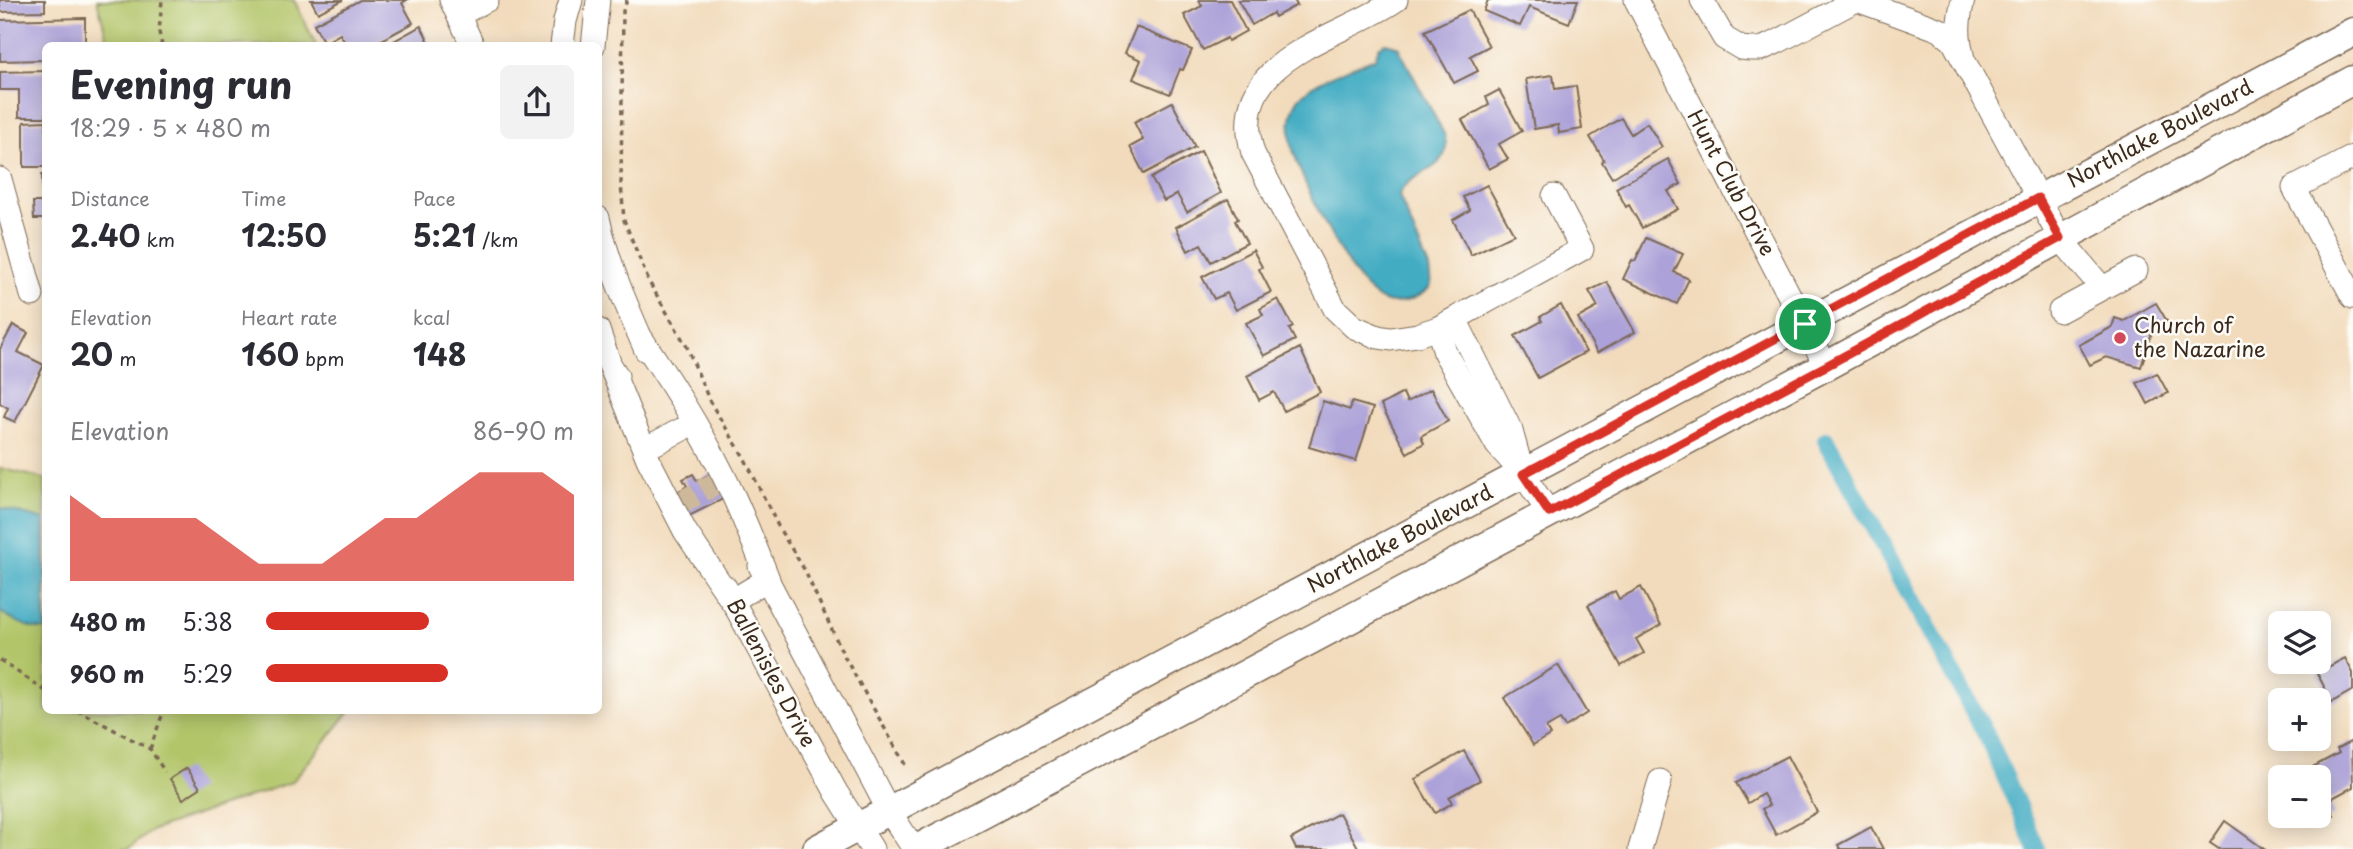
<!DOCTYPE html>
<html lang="en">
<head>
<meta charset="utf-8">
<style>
  :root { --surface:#fff; --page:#f2f2f3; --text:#2b2b33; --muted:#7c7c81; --accent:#d93025 }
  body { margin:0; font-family:"Playpen Sans",sans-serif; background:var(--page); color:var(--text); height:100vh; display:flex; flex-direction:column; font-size:26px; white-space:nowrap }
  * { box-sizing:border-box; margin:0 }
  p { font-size:23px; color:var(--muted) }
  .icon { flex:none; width:38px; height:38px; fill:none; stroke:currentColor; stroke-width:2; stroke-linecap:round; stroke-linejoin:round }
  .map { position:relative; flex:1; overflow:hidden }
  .drawer { position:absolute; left:42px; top:42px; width:560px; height:672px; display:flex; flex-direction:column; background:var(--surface); border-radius:10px; box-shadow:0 4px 18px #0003 }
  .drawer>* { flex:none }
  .buttons { position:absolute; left:2268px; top:611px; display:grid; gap:14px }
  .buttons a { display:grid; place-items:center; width:63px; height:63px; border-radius:10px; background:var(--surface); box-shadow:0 4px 18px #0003; font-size:35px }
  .pin { position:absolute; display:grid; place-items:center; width:60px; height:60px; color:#fff; margin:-30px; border:4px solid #fff; border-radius:50%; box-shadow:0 2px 7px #0007 }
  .round { display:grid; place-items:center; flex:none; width:74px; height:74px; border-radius:10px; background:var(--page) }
  .overview { display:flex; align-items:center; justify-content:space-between; height:119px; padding:0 28px }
  h1 { font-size:38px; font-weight:700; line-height:52px }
  .metrics { display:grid; grid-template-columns:repeat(3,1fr); gap:10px; height:119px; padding:7px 28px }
  .metrics div { display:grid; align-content:center }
  .metrics b { font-size:30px; font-weight:700 }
  .metrics small { font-size:19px; font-weight:400 }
  .metrics p { font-size:19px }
  .chart { height:196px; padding:14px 28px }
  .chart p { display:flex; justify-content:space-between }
  .chart svg { width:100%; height:126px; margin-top:7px; fill:var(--accent); opacity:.7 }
  ul { padding:0 28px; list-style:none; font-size:23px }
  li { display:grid; grid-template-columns:112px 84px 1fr; align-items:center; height:52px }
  li i { height:18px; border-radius:9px; background:var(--accent) }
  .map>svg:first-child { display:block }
</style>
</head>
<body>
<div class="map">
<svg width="2353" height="849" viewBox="0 0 2353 849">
  <rect width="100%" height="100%" fill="#fdfcf7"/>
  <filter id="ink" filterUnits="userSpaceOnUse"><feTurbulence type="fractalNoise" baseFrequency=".0143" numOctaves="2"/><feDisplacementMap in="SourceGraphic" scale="14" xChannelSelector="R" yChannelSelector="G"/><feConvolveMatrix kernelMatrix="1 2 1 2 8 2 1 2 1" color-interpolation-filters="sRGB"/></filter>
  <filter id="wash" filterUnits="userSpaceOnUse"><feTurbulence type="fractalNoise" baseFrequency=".00686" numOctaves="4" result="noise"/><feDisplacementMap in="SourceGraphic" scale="28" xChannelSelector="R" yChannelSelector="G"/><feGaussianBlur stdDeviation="1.57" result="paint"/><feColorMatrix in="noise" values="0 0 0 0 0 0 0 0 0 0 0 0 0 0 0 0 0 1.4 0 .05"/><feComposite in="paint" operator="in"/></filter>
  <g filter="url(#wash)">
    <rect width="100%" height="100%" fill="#f2dbbc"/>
    <g fill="#b2c569" stroke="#767844" stroke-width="2">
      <path d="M97,0H294L316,45H109Z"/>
      <path d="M0,468L45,479L46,710L350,711L292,782L153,830L128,849H0Z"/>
    </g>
    <g fill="#43acc3" stroke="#3f6b70" stroke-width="2">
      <path d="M1385,43L1400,47L1399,49L1444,134C1456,174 1408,168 1399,196L1429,268L1431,286C1420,298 1399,307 1383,301C1354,291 1304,186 1295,156C1289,139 1288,119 1296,103C1306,82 1354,67 1375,58L1379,47Z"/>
      <path d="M0,508L45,520V629C30,631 13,619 0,612Z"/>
    </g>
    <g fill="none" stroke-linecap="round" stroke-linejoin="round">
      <path stroke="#43acc3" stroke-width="18" d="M1826,440L1988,738L2037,849"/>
    </g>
    <g id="blocks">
      <g fill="#aca1d8">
        <path d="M0,0H45V11L0,12Z"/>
        <path d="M311,0H343L318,13Z"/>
        <path d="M360,0H407L402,3L413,23L371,46H347L340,34L324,43L314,24Z"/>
        <path d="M1199,0H1230L1246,31L1228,41L1227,38L1203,50L1184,15L1202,6Z"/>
        <path d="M1238,0H1294L1297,5L1275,17L1273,13L1252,25Z"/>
        <path d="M1488,0H1578L1569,23L1529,7L1520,26L1484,11Z"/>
        <path d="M1469,10L1489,46L1470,56L1478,71L1454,83L1425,31Z"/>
        <path d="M85,18V46H46V60L0,61V20Z"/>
        <path d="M421,26L431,46H385Z"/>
        <path d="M1136,27L1192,50L1183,70L1180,69L1170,94L1133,79L1141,60L1125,53Z"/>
        <path d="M46,71V117H19V90H0V72Z"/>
        <path d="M1553,75L1555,89L1576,86L1582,129L1559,133L1558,125L1534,129L1526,79Z"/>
        <path d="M1499,90L1522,131L1499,144L1508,159L1489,169L1462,120L1489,105L1486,97Z"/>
        <path d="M1172,102L1195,147L1144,174L1130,147L1143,140L1134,122Z"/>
        <path d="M1621,118L1631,134L1647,123L1662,147L1612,178L1602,162L1604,160L1590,137Z"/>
        <path d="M46,121V167H24V122Z"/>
        <path d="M1201,151L1221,193L1187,212L1177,194L1164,201L1151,178Z"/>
        <path d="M1668,159L1681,184L1668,191L1678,209L1642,228L1629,205L1626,207L1616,188Z"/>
        <path d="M46,173V219H34L33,202H43L42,174Z"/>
        <path d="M1487,185L1514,234L1471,255L1453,220L1470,210L1463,197Z"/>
        <path d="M1228,199L1238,219L1235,221L1247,243L1211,262L1201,244L1188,251L1176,227Z"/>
        <path d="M1646,238L1683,254L1674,272L1689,279L1677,304L1623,279L1632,260L1635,261Z"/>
        <path d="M1253,250L1262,267L1259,269L1271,292L1236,310L1227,293L1214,299L1202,277Z"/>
        <path d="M1607,282L1635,332L1597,353L1578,318L1598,307L1589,291Z"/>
        <path d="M1278,299L1293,327L1289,329L1295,340L1264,356L1246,323L1263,315L1260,309Z"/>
        <path d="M2156,303L2168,323L2152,332L2141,367L2106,357L2090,365L2079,345L2112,327L2115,318L2124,321Z"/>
        <path d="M1561,305L1586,352L1538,378L1515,336L1542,321L1540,317Z"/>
        <path d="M13,325L28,333L18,352L44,365L15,422L4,417L8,408L0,403V349Z"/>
        <path d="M1300,348L1320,392L1284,411L1274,392L1259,400L1247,376Z"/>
        <path d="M2157,373L2168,393L2148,404L2137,383Z"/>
        <path d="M1431,389L1448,421L1421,436L1424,443L1407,453L1381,405L1403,393L1407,402Z"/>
        <path d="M1323,401L1350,410L1352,402L1373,408L1356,461L1309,447Z"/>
        <path d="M715,471L729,496L683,519L670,496L687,486L683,479L693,474L697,481Z"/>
        <path d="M1641,587L1661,625L1636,639L1644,653L1621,666L1588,605L1615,591L1619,599Z"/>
        <path d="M2345,658L2353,673V690L2332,702L2317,673Z"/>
        <path d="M1558,665L1587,713L1565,727L1560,720L1546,728L1550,735L1533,745L1504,698Z"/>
        <path d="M2352,741L2353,787L2327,801L2334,815L2319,823L2315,816H2319V777H2294L2339,753L2337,749Z"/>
        <path d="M1464,751L1480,780L1449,797L1452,803L1435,813L1415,779Z"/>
        <path d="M1787,756L1817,812L1776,835L1762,809L1769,805L1763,794L1748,803L1736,783Z"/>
        <path d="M187,768L200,788L183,799L170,779Z"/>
        <path d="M1339,813L1359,849H1296L1291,839Z"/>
        <path d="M2225,821L2264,849H2219L2210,843Z"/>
        <path d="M1871,827L1883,849H1840L1838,845Z"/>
      </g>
    </g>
  </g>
  <g filter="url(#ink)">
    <use href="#blocks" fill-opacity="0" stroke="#7b6855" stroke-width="2"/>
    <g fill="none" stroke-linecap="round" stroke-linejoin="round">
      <g stroke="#cdb89c" stroke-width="23" stroke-dasharray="23 11" stroke-linecap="butt">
        <path d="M707,475L721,500"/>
        <path d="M680,490L693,514"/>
      </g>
      <g stroke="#7b6855" stroke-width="25">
        <g id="minor">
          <path d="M451,0L473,46"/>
          <path d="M1396,0C1338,40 1225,58 1253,153L1335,309L1354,327L1378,337L1391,339L1417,335L1438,328L1582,249L1554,196"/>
          <path d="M1636,0L1826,366"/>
          <path d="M1702,0L1724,38L1741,48L1750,49H1761L1777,42L1856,0"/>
          <path d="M1857,0L1940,30L1953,41L2060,238L2102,288"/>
          <path d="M458,15L487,0"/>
          <path d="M562,46L565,21L571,0"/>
          <path d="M593,46L598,0"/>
          <path d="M1962,54C1957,34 1958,20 1963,0"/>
          <path d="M2353,157L2294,188L2353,297"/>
          <path d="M0,179L32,295"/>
          <path d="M598,218C608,264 627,307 646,350"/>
          <path d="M2060,311L2136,270"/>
          <path d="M1455,319L1511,431L1521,467"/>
          <path d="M1438,328L1445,353L1497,445L1523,474L1549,513"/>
          <path d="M598,330L610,365L617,376"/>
          <path d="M610,365L648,459L685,531L732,601L768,579C757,551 746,523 733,495C708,441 675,388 641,338"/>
          <path d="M654,444L681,430"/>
          <path d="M760,566L889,811L914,849"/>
          <path d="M725,587L836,792L872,849"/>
          <path d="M1640,849L1660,781"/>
        </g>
      </g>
      <g stroke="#7b6855" stroke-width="31">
        <g id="major">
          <path d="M817,849L2353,32"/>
          <path d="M917,849L1826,366L2353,80"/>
        </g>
      </g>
      <g stroke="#7b6855" stroke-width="3.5" stroke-dasharray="5 5" stroke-linecap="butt">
        <path d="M627,0L623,11L621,184L624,220L649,282L687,347L710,402L744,457L780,530L804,569L844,656L907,768"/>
        <path d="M162,46L159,32L162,0"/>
        <path d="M0,660L46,691"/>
        <path d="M77,710L150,749L165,772"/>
        <path d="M150,749L164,710"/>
      </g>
      <use href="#minor" stroke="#fff" stroke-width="23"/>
      <use href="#major" stroke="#fff" stroke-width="28"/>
    </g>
  </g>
  <g fill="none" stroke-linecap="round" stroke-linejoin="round" filter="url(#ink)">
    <g stroke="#fff" stroke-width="14">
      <path id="route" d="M2038,198L2060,238L1826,366L1549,513L1523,474Z"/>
    </g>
    <use href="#route" stroke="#d93025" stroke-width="9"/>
  </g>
  <circle fill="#d1495b" stroke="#fdfcf7" stroke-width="2.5" cx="2120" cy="338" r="7"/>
  <g text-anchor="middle" stroke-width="5" stroke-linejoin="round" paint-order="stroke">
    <g font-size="21" fill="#3b2a1e" stroke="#fdfcf7">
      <text transform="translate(2160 134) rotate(-28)" y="7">Northlake Boulevard</text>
      <text transform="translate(1731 183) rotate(62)" y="7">Hunt Club Drive</text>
      <text transform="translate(1400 539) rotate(-28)" y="7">Northlake Boulevard</text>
      <text transform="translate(771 673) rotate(62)" y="7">Ballenisles Drive</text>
    </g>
    <g font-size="21" fill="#3b2a1e" stroke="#fdfcf7" text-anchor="start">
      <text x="2134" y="333">Church of<tspan x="2134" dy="24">the Nazarine</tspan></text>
    </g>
  </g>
</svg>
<div class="buttons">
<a><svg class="icon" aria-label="layers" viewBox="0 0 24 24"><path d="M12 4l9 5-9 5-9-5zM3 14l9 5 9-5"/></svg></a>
<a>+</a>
<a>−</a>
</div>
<div class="pin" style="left:1805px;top:324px;background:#1e9e55"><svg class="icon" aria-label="arrive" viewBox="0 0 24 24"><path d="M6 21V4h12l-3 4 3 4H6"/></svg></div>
<section class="drawer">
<div class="overview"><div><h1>Evening run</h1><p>18:29 · 5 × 480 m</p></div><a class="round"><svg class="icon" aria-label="share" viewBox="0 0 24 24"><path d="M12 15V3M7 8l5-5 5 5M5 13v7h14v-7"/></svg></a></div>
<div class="metrics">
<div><p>Distance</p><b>2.40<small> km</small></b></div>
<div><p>Time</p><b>12:50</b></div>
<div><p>Pace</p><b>5:21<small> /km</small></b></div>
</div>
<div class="metrics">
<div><p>Elevation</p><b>20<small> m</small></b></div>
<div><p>Heart rate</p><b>160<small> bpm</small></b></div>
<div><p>kcal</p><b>148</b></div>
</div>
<div class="chart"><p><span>Elevation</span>86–90 m</p>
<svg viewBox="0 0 160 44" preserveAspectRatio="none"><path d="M0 44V14L10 22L20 22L30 22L40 22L50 30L60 38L70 38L80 38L90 30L100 22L110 22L120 14L130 6L140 6L150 6L160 14V44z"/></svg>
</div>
<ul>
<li><b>480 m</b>5:38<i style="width:53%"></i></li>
<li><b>960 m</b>5:29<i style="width:59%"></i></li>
</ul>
</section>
</div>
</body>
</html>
